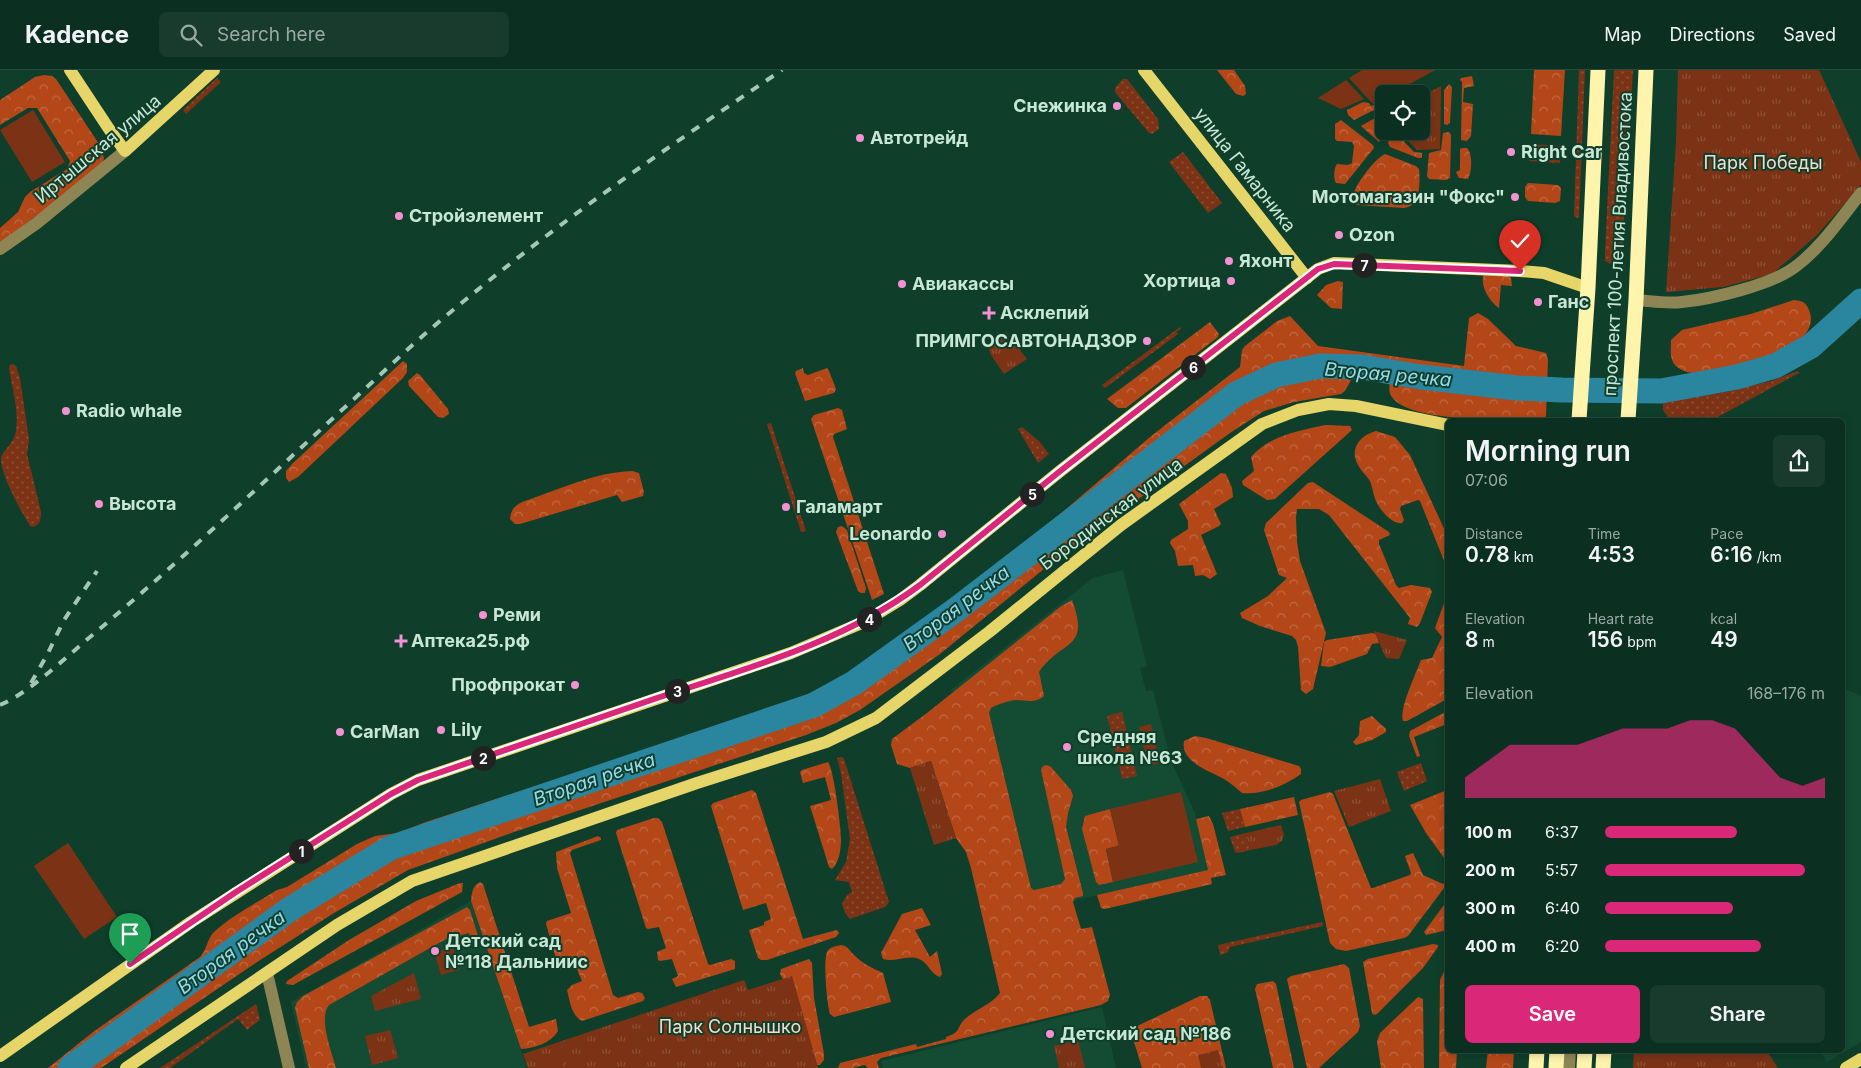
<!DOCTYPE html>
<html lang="en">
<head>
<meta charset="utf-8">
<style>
  :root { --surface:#0b2f20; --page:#193b2d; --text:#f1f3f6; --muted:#9aa9a5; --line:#2b4a3e; --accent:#db2777 }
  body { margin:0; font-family:Inter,sans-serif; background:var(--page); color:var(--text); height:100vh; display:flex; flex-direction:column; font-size:19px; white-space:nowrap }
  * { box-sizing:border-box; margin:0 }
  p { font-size:16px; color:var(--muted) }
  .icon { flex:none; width:28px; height:28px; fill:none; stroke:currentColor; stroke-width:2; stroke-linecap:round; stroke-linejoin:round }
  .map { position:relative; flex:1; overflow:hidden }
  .side { position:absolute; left:1445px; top:348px; width:400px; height:635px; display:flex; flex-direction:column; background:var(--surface); border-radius:8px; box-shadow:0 2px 8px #0003,0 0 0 1px var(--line) }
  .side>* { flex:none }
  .tools { position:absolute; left:1375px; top:15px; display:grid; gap:10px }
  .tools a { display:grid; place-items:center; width:55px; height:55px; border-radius:8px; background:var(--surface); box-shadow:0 2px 8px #0003,0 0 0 1px var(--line); font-size:25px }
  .pin { position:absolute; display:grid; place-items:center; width:42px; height:42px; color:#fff; margin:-51px -21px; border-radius:50% 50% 50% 0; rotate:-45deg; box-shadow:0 0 5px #0007 }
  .pin .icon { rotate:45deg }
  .km { position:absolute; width:25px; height:25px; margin:-12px; border-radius:50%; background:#222; color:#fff; font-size:14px; line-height:25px; text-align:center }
  .round { display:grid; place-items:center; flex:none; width:52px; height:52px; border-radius:8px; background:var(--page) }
  .summary { display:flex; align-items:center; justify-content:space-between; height:85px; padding:0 20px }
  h1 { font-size:28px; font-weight:600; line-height:38px }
  .figures { display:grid; grid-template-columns:repeat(3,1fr); gap:8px; height:85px; padding:5px 20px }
  .figures div { display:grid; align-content:center }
  .figures b { font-size:21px; font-weight:600 }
  .figures small { font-size:14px; font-weight:400 }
  .figures p { font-size:14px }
  .chart { height:140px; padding:10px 20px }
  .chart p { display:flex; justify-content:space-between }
  .chart svg { width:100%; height:90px; margin-top:5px; fill:var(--accent); opacity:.7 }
  .primary-button { display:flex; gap:10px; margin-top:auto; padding:10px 20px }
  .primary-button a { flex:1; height:58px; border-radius:8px; background:var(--accent); color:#fff; font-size:20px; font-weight:600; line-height:58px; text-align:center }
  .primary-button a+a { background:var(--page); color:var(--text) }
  ul { padding:0 20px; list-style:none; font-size:16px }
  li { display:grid; grid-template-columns:80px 60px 1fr; align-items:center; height:38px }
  li i { height:12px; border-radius:6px; background:var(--accent) }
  header { display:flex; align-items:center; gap:30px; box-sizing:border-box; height:70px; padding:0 25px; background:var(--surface); border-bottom:1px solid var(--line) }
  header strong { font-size:24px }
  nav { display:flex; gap:28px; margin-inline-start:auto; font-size:18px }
  .search { width:350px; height:45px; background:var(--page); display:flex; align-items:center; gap:12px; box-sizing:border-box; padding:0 18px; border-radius:8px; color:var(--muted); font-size:19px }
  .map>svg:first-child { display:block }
</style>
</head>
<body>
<header>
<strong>Kadence</strong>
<div class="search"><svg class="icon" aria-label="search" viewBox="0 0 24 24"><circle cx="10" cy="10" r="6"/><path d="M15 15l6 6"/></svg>Search here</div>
<nav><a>Map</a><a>Directions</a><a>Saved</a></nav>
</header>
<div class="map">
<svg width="1861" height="998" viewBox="0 0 1861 998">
  <defs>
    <pattern id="grass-dots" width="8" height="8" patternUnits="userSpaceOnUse" patternTransform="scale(1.25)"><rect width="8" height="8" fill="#7c3315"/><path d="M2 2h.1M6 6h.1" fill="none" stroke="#8d5136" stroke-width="1.8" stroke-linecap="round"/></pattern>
    <pattern id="forest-crowns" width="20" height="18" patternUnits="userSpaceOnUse" patternTransform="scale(1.25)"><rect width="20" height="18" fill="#b44718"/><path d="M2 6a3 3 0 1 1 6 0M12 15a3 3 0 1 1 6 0" fill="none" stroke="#c06a44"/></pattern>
    <pattern id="park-tufts" width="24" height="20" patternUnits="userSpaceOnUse" patternTransform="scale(1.25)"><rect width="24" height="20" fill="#7c3315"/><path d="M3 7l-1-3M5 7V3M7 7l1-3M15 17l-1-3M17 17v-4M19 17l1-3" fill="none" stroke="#8d5136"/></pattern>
  </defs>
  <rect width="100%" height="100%" fill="#0f3f2a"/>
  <g fill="#144b33">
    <path d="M1123,500L1147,596L1140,598L1146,621L1153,620L1171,691L1195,743L1208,800L1011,845L951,620L1093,508Z"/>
    <path d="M1843,618L1861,626V972L1827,992L1820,980H1842Z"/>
    <path d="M471,831L527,998H306L291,932Z"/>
    <path d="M1102,937L1116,998H883L881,991Z"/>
  </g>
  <g fill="url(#grass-dots)">
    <path d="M1579,0H1585L1579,147L1577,148L1574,146Z"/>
    <path d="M1614,0H1633L1622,182L1621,191L1613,195L1605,191V181Z"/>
    <path d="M217,8L221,12L186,44L183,40Z"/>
    <path d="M1123,9H1127L1158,49L1159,59L1152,64L1149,63L1115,22V18Z"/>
    <path d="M1530,74L1561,76L1560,93L1529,91Z"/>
    <path d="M1183,82L1222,133L1208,143L1169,92Z"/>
    <path d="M1180,257L1181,259L1176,262L1178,264L1105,318L1102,315Z"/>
    <path d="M13,294L16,296L20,308L29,370L27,384L41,442C41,449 40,455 33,457L30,456C21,441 0,404 1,387C6,377 15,372 16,360C19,339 12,319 9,298L10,295Z"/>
    <path d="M1798,301L1799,303L1712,350H1670L1663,340V333L1665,331L1726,322L1771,311Z"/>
    <path d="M771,353L806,461L801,462L767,354Z"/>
    <path d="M1022,357L1039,371L1049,384L1038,393L1018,359Z"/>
    <path d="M1122,642L1137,706L1122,709L1107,646Z"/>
    <path d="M842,687L844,689L889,832L885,837L850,849L845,843L842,834L847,825L852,822L849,812L835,810L846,792L850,769L841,703L837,688Z"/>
    <path d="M1421,693L1427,711L1404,721L1397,702Z"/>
    <path d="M1240,739L1245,757L1228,761L1222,743Z"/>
    <path d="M1246,763L1250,780L1238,783L1235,782L1230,767Z"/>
    <path d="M1322,852L1323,856L1230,877L1228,882L1220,885L1218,875Z"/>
    <path d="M256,934L260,950L247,960L238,949L170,998H160Z"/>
  </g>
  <g fill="url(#forest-crowns)">
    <path d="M1217,0H1234L1245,16L1246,24L1243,26L1236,24Z"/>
    <path d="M1534,0H1565L1561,66L1531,64Z"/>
    <path d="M44,5L52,6L56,9L101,77L104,88L103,92L71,120L0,173V158L18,142L25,127L30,122L67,99L70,91L37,38H28L0,55V30L35,7Z"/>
    <path d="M1472,6L1474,16L1464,18L1463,32L1473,34L1471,66L1467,71L1461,70L1462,12L1460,10L1461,8Z"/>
    <path d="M1449,14L1452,17L1450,53L1447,55L1444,54V20Z"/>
    <path d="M1363,32L1369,33L1371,36L1379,33L1382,36L1354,50L1348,45L1347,40Z"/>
    <path d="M1384,43V58L1379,72L1361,56Z"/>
    <path d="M1341,50L1373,75L1374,78L1345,114L1336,113C1333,108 1334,98 1337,94L1348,95L1352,93L1354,76L1352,72L1337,71L1335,69V54Z"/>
    <path d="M1394,61L1414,82L1422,83V88H1418L1390,77L1388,73L1392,62Z"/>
    <path d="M1449,62L1451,65L1450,108L1446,110L1429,109L1427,106L1429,83L1441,80L1443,63Z"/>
    <path d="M1462,78H1467C1473,84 1472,102 1468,109L1459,108L1456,102L1460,100V79Z"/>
    <path d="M1385,84L1416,96L1419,99C1420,107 1420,125 1415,132C1412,136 1408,137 1404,138L1357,135L1352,129C1353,117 1374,89 1385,84Z"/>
    <path d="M1528,113L1558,115L1561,118L1560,131L1555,133L1528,131L1525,127V117Z"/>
    <path d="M1484,204L1508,206L1511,208L1512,216L1501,215L1499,238C1490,232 1479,215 1484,204Z"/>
    <path d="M1338,211L1343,212L1342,239L1331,238L1317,225L1326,215Z"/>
    <path d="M1794,230C1802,231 1806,232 1809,240C1815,254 1806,267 1794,274C1776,285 1714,303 1694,303C1687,303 1681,300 1676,296C1669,289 1671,279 1671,270L1682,260L1751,244Z"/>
    <path d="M1478,243L1488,249L1516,276L1546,283L1548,290L1546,346L1543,350C1513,350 1409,353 1392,327C1387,321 1391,315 1389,309L1357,304L1354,305L1345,321L1341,324L1294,332L1264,341L1230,363L1061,485L940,584L860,640L836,653L806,665L514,762L408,800L334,843L257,892L101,998H48L93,962L200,887C207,880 207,868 215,861C231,846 258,832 277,820L287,817L357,774L375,766L398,763L426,752L756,644L839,612L911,564L1065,440L1150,367L1240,297L1242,280L1245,276L1277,251L1290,246L1318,276L1464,296L1469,248Z"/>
    <path d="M1210,252L1219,264L1218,267L1126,338H1118L1107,329Z"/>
    <path d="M403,291L407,294V302L403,308L298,407L289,412L286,408V401L292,394Z"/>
    <path d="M803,298L804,303L808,305L827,298L829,301L836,319L834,323L805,331L795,303L796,301Z"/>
    <path d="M417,303L420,305L448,339L449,344L443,348L438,347L409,316L408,311Z"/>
    <path d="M838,338L842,340L847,359L834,364L833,367L884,524L872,530L811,349L814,345Z"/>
    <path d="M1326,355L1350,356L1352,360L1275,429L1267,430L1243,415L1242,411L1254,401L1251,387C1268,366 1301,360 1326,355Z"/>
    <path d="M1376,361L1395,367L1410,385L1447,465V498L1420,431L1418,430L1401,436L1400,439L1404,450L1402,453C1393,455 1381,441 1377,433C1373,426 1373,418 1370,411C1366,405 1361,401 1358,395C1349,379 1360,365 1376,361Z"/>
    <path d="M632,401L639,403L644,422L643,426L622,432L617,425L520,454H515L510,449C511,440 514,436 522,432C558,420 595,402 632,401Z"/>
    <path d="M1221,403L1226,404L1232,418L1233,427L1214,439L1221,454L1219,456L1201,465L1217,504L1210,509L1203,505L1195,506L1193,495L1178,496L1175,481L1170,473L1171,470L1188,459V451L1179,434Z"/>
    <path d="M1313,412L1389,462L1390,465L1379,470V474L1396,515L1399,518L1411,515L1430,518L1432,522L1420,553L1417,557L1408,554L1410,548L1329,445L1319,439H1297L1296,447L1297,472L1300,491L1326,563L1313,619L1306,624L1301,620L1298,577L1296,570L1292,566L1260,556L1242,548L1240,543L1268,526L1287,508L1279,505L1264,460L1266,453L1308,413Z"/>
    <path d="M842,456L847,460L866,518L865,523H861L858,521L836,462L838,457Z"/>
    <path d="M1447,525V629L1407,651H1403C1399,638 1416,604 1421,590L1432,588L1442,567L1435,558Z"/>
    <path d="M1072,530C1091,581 1061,569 1039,602L1044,626C1034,634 1027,630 1016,630C1008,631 998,634 991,638L989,643L1031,818L1034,820L1061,814L1065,809L1041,700L1043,696L1047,695L1051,697L1071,720L1073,726L1068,743L1066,757L1083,823V826L1075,828L1073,832L1081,859L1092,857L1110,925L1108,931L1101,935L881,988L877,992L879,998H868L865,995L852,998H838L840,993L916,974L917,977L946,969V967C962,962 956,957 965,949C976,939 991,935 1000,923L971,798L966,782L956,768L931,691L910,698L897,694L891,675L892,669L927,643L1060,537Z"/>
    <path d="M1372,563L1376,564L1379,573L1372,574L1367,584L1330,597L1321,596L1324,572L1327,570Z"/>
    <path d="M1447,641V654L1414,667L1420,686L1417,687L1409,666L1410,661Z"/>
    <path d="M1372,646L1386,659V662L1372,670L1356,675L1353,672L1359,665L1360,651Z"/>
    <path d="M1195,666L1206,668L1299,696L1301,699V704C1284,716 1263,725 1242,723C1236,718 1231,713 1224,709C1210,701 1180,692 1184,671Z"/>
    <path d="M828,692C834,700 841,757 841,770C841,779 839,793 832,799L829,797L810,736L831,730L825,707L803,713L800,702L802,700Z"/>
    <path d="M752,720L756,723L803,869L837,860L839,863L836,867L767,890H761L758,888L749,860L764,855V852L771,849L766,833L743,840L711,736L713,733Z"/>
    <path d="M1447,720V792L1426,763L1410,735Z"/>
    <path d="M1330,722L1333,724L1371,818H1373L1410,805L1411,803L1405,786L1413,783L1423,805L1443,814L1447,811V814L1408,866L1404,868L1346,881L1336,879L1330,873L1299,732L1301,730Z"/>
    <path d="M1294,727L1298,745L1245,757L1240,739Z"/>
    <path d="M1110,739L1119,776L1106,779L1113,812L1099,815L1096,812L1082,759L1085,746Z"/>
    <path d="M1209,746L1213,754L1226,805L1211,808L1212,814L1105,839L1101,838L1097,825L1208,800L1196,749Z"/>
    <path d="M654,748H658L662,752L708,894L710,895L731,889L735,891V899L676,917L672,909L678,906L672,889L660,891L658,890L657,882L666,878L659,857L648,859L646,858L616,763L617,760Z"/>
    <path d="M598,766L601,768V770L572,780L570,783L613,925L618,928L638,922L642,923L645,928L643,931L582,951C571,945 570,931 567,920L572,915L582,911L576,897L565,900L559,899L546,854L547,851L571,843L557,798L556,782Z"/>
    <path d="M480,812L483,814L529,957L556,949L558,961C551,973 535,978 521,979L471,831C472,823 472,816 480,812Z"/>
    <path d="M460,813H463L462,822L293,915L286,914L287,911L349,870L416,831Z"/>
    <path d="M1447,831V860L1426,865L1424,862Z"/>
    <path d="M467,837L470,840L479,869L478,874L473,875L469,863L446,869L329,935C318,948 332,983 336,998H309L295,938L297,932L303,926Z"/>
    <path d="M922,838L931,855L915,860L930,887L937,881L942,904L940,907C930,904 928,892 919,889C907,884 895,893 883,889L881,883L902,844Z"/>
    <path d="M1433,874L1438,875V877L1423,898L1377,944L1374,945L1372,943L1363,892L1368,889Z"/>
    <path d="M841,875C848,876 849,880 854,885C862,893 872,898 883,903L891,932L834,947L830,944C827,935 823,891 827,882C829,877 837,876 841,875Z"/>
    <path d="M809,889L812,893L814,928L824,984V990L820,995H817L792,907L783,909L780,904L781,899Z"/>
    <path d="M1344,894L1349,898L1360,956L1358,962L1319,998H1307L1287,909L1291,906Z"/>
    <path d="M1447,895L1448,980H1457L1456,998H1439L1440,910Z"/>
    <path d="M1273,911L1276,914L1294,998H1273L1255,919L1257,914Z"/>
    <path d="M1200,926H1207L1210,930L1226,998H1142L1131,962L1133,958Z"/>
    <path d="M1418,927L1423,929L1424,998H1381L1377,971L1380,963Z"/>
    <path d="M1488,980H1514L1513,998H1486Z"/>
  </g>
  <g fill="url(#park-tufts)">
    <path d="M1678,0H1819L1861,92V115L1817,165L1772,204L1723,217L1666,222L1676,72Z"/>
    <path d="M1441,16L1440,79L1417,80L1399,61H1421V27Z"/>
    <path d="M1006,262L1027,289L1004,304L991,285L989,279L997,268Z"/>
    <path d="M1374,561L1407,570L1399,589L1386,588Z"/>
    <path d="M931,691L956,768L934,775L910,698Z"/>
    <path d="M1380,709L1391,741L1349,757L1334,721Z"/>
    <path d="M1281,755L1284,765L1282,771L1276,775L1250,780L1246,763Z"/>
    <path d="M414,903L421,929L375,941L371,926Z"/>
    <path d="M792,906L818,998H528L523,984L744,910L748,920Z"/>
    <path d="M390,960L398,988L372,995L365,966Z"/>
    <path d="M1078,970L1085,998H1059L1054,976Z"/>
    <path d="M1218,980L1223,998H1201L1198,985Z"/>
    <path d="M1634,980H1766L1778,998H1633Z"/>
  </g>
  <g fill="#7c3315">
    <path d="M1362,0H1435L1392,24H1384V28L1373,34L1349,8Z"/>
    <path d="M1346,10L1364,29L1341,39L1318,28Z"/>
    <path d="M33,40L65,92L32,112L0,60Z"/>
    <path d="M1151,654L1160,693L1148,696L1139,657Z"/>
    <path d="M1181,722L1198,792L1113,812L1106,779L1119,775L1110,739Z"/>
    <path d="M68,773L117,847L84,869L34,796Z"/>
    <path d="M453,877L459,900L441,905L434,882Z"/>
    <path d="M559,982L564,998H537L535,989Z"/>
  </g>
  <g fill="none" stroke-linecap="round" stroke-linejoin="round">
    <path stroke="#2a859f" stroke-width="25" d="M70,998L290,839L390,778L814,635L854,613L957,539L1236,324L1276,305L1320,296L1362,297L1421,307L1517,318L1562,320L1661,321L1737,307L1775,296L1811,276L1861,231"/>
    <g stroke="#8d8654" stroke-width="12">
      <path d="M0,179L37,153L125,81"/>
      <path d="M1636,230C1651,231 1667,234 1682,232C1712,229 1771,215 1795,197C1821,178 1841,148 1861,123"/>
      <path d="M267,903L289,998"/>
      <path d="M1569,998L1570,980"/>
    </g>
    <g stroke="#e6d569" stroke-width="12">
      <path d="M70,0L109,59L125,81L214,0"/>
      <path d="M1144,0L1307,208"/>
      <path d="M0,986L191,852L391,724L418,710L791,583L864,552L900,530L920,515L1059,402L1318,199L1334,193L1520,201L1544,203L1588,218"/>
      <path d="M126,998L337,855L412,811L697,713L826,672L876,648L989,562L1121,455L1262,354L1298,340L1329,334L1356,336L1448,355"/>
      <path d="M1846,998L1861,989"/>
    </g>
    <g stroke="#fff4ac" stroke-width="15">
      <path d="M1579,350L1588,218L1598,0"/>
      <path d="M1628,350L1636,230L1646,0"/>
      <path d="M1536,998L1537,980"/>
      <path d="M1556,998L1557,980"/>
      <path d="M1584,998L1585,980"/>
      <path d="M1603,998L1604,980"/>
    </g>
    <g stroke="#a4c6b4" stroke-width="4" stroke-dasharray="9 9" stroke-linecap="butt">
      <path d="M31,613L47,585L64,550L97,501"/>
      <path d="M0,635C31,622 69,584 96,562C190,483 277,399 367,317C397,289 427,261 458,236C561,150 671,75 782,0"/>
    </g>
  </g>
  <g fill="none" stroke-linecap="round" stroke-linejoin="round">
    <g stroke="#fff" stroke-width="10">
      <path id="route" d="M130,894L236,822L391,724L418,710C498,683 577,655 657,628C748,598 842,573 920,515L1059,402L1318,199L1334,194L1520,201"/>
    </g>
    <use href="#route" stroke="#db2777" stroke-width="6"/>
  </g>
  <g fill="#f491d3" stroke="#0f3f2a" stroke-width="2">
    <circle cx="1117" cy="36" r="5"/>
    <circle cx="860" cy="68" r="5"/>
    <circle cx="1511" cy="82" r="5"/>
    <circle cx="1515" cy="127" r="5"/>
    <circle cx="399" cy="146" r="5"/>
    <circle cx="1339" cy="165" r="5"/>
    <circle cx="1229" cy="191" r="5"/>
    <circle cx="1231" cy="211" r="5"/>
    <circle cx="902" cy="214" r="5"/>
    <circle cx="1538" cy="232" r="5"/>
    <path d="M986.5 235.5h5v5h5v5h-5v5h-5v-5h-5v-5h5z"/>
    <circle cx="1147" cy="271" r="5"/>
    <circle cx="66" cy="341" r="5"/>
    <circle cx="99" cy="434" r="5"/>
    <circle cx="786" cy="437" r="5"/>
    <circle cx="942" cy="464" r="5"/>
    <circle cx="483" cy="545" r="5"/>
    <path d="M398.5 563.5h5v5h5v5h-5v5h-5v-5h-5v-5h5z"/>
    <circle cx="575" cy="615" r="5"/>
    <circle cx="441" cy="660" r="5"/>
    <circle cx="340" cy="662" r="5"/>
    <circle cx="1067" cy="677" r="5"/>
    <circle cx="435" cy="881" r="5"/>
    <circle cx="1050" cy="964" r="5"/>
  </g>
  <g text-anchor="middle" stroke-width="4" stroke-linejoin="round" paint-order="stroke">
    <g font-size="18" font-weight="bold" fill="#c9e7d6" stroke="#0f3f2a" text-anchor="start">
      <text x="1107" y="42" text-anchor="end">Снежинка</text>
      <text x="870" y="74">Автотрейд</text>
      <text x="1521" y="88">Right Car</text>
      <text x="1505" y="133" text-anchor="end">Мотомагазин "Фокс"</text>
      <text x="409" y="152">Стройэлемент</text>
      <text x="1349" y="171">Ozon</text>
      <text x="1239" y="197">Яхонт</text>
      <text x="1221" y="217" text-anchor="end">Хортица</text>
      <text x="912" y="220">Авиакассы</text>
      <text x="1548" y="238">Ганс</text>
      <text x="1000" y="249">Асклепий</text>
      <text x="1137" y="277" text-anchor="end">ПРИМГОСАВТОНАДЗОР</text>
      <text x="76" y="347">Radio whale</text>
      <text x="109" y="440">Высота</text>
      <text x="796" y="443">Галамарт</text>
      <text x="932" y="470" text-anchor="end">Leonardo</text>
      <text x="493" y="551">Реми</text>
      <text x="411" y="577">Аптека25.рф</text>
      <text x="565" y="621" text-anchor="end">Профпрокат</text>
      <text x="451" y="666">Lily</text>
      <text x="350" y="668">CarMan</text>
      <text x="1077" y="673">Средняя<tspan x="1077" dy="21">школа №63</tspan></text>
      <text x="445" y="877">Детский сад<tspan x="445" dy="21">№118 Дальниис</tspan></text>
      <text x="1060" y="970">Детский сад №186</text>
    </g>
    <g font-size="18" fill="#c9e7d6" stroke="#0f3f2a">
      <text transform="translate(98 79) rotate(-40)" y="6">Иртышская улица</text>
      <text transform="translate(1245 100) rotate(52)" y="6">улица Гамарника</text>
      <text transform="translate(1618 174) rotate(-87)" y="6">проспект 100-летия Владивостока</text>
      <text transform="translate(1111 444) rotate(-37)" y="6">Бородинская улица</text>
    </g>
    <g font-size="18" fill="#f7d9cf" stroke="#0f3f2a">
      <text x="1763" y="99">Парк Победы</text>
      <text x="730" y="963">Парк Солнышко</text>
    </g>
    <g font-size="19" font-style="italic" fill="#97daef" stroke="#0f3f2a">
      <text transform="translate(1388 304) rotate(5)" y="7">Вторая речка</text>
      <text transform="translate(956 538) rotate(-37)" y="7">Вторая речка</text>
      <text transform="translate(594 709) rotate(-19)" y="7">Вторая речка</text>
      <text transform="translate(231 882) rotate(-36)" y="7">Вторая речка</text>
    </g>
  </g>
</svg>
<div class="tools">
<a><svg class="icon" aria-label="locate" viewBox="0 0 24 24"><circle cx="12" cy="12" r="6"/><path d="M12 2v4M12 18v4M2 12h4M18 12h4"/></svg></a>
</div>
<div class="pin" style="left:130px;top:894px;background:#1e9e55"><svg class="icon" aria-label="arrive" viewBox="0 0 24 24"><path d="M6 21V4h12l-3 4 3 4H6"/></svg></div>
<div class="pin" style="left:1520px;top:201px;background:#d93025"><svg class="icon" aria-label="check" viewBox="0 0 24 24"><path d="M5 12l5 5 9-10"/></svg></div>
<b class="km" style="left:301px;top:781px">1</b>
<b class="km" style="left:483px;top:688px">2</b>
<b class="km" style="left:677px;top:621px">3</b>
<b class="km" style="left:869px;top:549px">4</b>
<b class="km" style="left:1032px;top:424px">5</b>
<b class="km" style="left:1193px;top:297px">6</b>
<b class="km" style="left:1364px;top:195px">7</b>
<section class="side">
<div class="summary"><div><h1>Morning run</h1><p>07:06</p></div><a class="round"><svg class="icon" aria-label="share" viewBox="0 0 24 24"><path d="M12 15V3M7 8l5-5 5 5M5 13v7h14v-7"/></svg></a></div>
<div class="figures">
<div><p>Distance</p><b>0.78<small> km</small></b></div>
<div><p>Time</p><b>4:53</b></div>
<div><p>Pace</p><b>6:16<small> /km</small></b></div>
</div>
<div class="figures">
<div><p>Elevation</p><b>8<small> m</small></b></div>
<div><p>Heart rate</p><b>156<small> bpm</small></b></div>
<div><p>kcal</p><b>49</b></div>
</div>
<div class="chart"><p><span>Elevation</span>168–176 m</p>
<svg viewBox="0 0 160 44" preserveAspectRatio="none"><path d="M0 44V34L10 26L20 18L30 18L40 18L50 18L60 14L70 10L80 10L90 10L100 6L110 6L120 10L130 22L140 34L150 38L160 34V44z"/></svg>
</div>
<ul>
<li><b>100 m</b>6:37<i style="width:60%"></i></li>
<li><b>200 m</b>5:57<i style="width:91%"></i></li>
<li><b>300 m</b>6:40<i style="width:58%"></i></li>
<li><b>400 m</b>6:20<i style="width:71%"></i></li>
</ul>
<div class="primary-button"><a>Save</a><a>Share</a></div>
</section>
</div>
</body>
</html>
